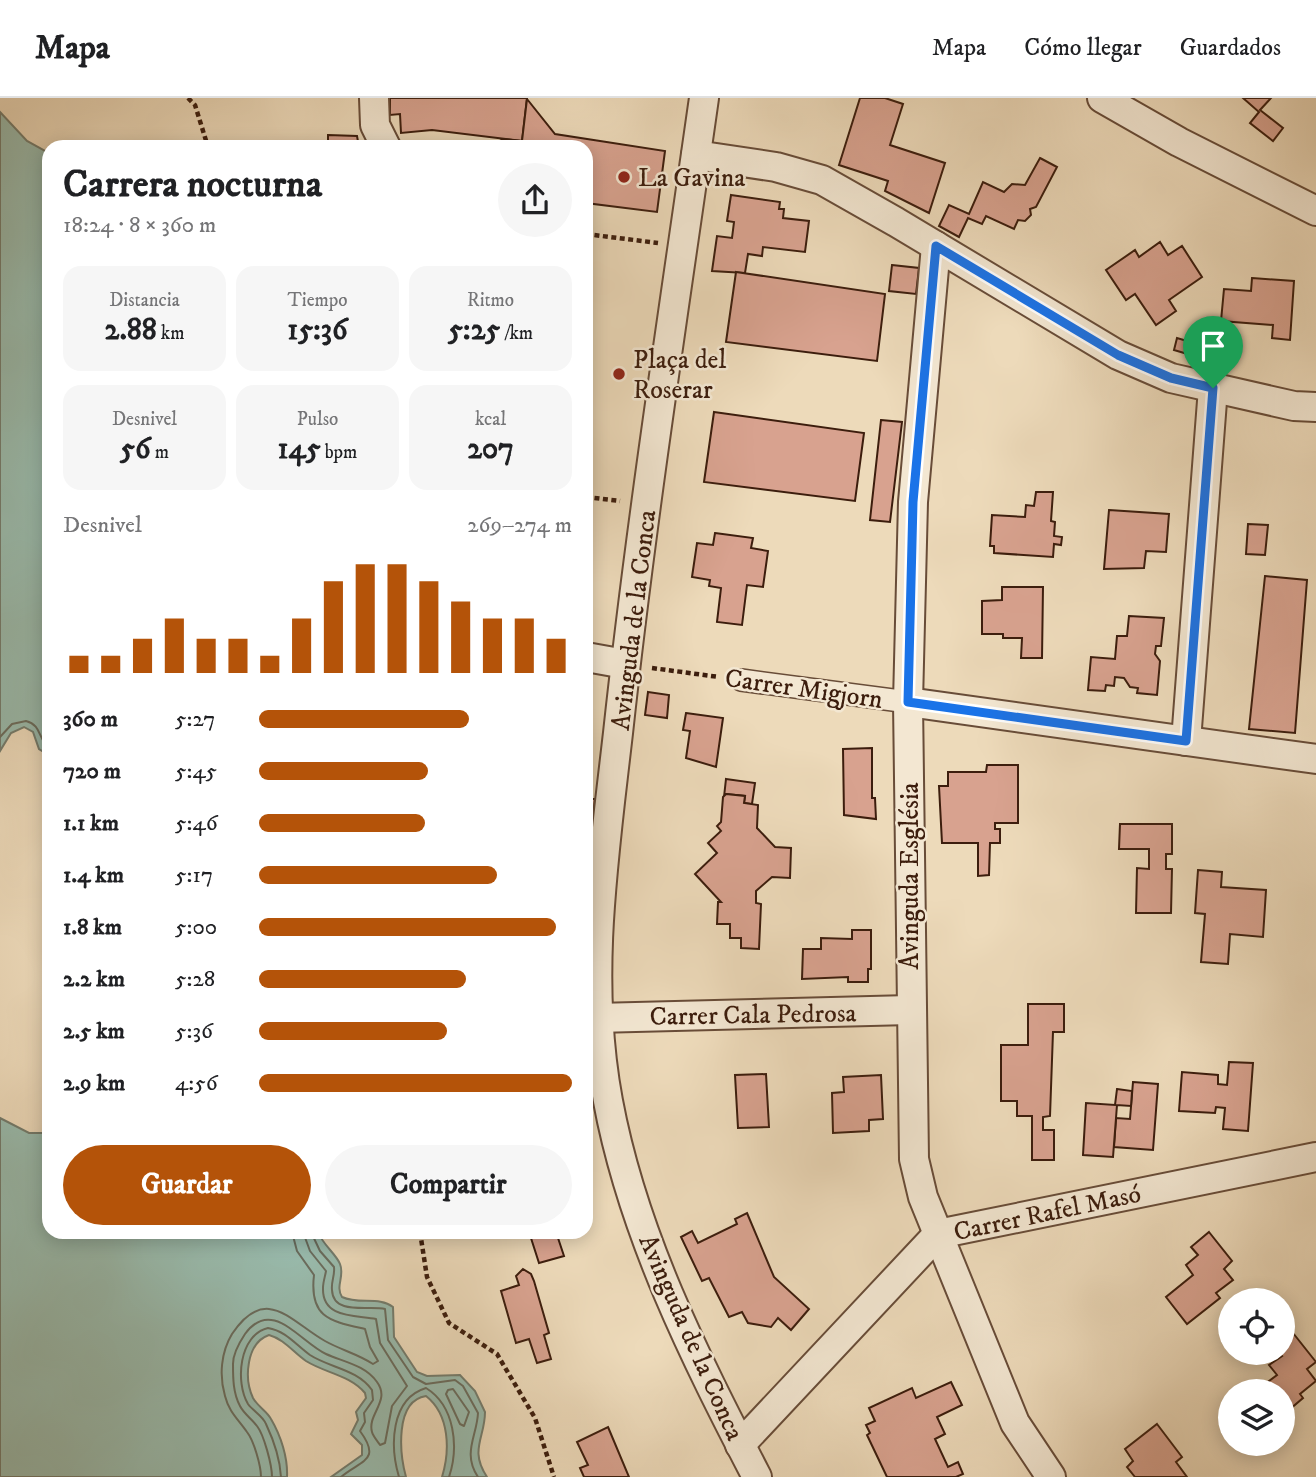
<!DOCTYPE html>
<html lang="es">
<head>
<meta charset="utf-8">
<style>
  :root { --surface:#fff; --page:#f6f6f6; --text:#202124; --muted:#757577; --line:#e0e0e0; --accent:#b45309 }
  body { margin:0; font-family:"IM FELL DW Pica",serif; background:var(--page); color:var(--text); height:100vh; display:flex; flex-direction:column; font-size:26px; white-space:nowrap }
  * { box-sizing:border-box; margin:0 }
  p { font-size:23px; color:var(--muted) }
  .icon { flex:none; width:38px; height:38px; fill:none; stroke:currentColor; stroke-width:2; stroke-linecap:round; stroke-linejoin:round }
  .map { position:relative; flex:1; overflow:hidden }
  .side { position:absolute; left:42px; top:42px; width:551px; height:1099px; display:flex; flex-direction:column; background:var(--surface); border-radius:21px; box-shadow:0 4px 18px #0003 }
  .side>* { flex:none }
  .fabs { position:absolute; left:1218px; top:1190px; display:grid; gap:14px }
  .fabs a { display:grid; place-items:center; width:77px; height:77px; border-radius:50%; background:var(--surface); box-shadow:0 4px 18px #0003; font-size:35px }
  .pin { position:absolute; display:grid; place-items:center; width:60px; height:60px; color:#fff; margin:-72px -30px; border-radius:50% 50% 50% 0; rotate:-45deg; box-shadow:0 0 7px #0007 }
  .pin .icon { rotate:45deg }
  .round { display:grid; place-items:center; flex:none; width:74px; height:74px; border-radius:37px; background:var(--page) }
  .summary { display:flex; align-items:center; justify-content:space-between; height:119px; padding:0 21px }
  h1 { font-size:38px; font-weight:700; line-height:52px }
  .stats { display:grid; grid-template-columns:repeat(3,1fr); gap:10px; height:119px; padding:7px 21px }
  .stats div { display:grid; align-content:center; border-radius:18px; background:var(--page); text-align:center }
  .stats b { font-size:30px; font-weight:700 }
  .stats small { font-size:19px; font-weight:400 }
  .stats p { font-size:19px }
  .chart { height:196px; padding:14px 21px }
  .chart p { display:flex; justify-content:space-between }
  .chart svg { width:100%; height:126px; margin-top:7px; stroke:var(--accent); stroke-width:6 }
  .cta { display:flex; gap:14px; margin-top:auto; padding:14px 21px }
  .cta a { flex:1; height:80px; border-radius:42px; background:var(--accent); color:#fff; font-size:28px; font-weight:700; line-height:80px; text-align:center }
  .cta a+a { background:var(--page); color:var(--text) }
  ul { padding:0 21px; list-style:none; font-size:23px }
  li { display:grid; grid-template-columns:112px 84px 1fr; align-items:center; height:52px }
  li i { height:18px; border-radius:9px; background:var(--accent) }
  header { display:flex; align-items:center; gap:42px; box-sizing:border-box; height:98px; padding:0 35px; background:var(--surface); border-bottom:2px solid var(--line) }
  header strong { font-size:33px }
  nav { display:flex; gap:38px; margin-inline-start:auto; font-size:24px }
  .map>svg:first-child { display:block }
</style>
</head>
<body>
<header>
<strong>Mapa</strong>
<nav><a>Mapa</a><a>Cómo llegar</a><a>Guardados</a></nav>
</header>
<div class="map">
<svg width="1316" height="1379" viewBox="0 0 1316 1379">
  <rect width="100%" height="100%" fill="#eddaba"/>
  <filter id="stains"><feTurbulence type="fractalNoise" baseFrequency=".00286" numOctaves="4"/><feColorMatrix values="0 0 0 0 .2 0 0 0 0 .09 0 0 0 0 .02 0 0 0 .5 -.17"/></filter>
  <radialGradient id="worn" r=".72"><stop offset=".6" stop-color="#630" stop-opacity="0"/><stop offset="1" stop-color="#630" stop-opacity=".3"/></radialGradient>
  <g fill="#99bbad" stroke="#747c6d" stroke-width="2">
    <path d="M0,14L27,43L49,55V656H47L39,651L33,634L24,629L11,635L0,653Z"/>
    <path d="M0,1020L29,1035H49V1134H318C323,1147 336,1156 340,1166C345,1178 335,1188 342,1199C359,1207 379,1198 393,1209L394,1239L417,1274L427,1278L460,1277L475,1293L485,1314C485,1340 469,1352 487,1379H442C450,1353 450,1317 426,1298C394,1303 400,1357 406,1379H331L362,1357V1347L351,1336L358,1322L356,1314L366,1300L365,1295C350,1277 325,1275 306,1263C294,1255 284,1241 269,1237C246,1245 244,1281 253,1300C258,1309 267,1313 271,1321C281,1338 288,1360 287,1379H0Z"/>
  </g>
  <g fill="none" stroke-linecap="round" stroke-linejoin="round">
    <g stroke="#6a6c5d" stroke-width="2">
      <path d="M0,639L12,626L26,623C42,627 38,642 49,649"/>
      <path d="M311,1134L320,1153L334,1169C335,1178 331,1183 332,1192C333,1218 370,1207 385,1211L388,1242L413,1279L426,1286L455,1282L463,1288L478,1315C477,1338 462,1355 478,1379"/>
      <path d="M453,1291L469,1314L464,1328L460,1326L446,1296L448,1292Z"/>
      <path d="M261,1379C261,1368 254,1343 247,1334C238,1321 229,1314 225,1298C219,1278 221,1254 232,1236C266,1185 291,1224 325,1243C341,1252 358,1256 373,1266L378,1263L370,1249L365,1231C330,1223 309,1220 314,1177L297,1153L292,1134"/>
      <path d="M272,1379C272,1367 264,1337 257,1328C252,1321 244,1316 240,1308C233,1295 233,1280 233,1266C233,1255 239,1245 245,1236C272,1199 300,1244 326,1256C344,1264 365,1267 377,1284C391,1303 367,1316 372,1334C373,1338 378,1344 380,1347L385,1345L392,1308L407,1288L380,1245L376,1221C356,1217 322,1221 323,1190C323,1184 325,1179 326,1173L310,1153L303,1134"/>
      <path d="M281,1379C280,1361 274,1343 266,1326C263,1318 253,1313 248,1306C235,1284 239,1237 268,1230C286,1233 296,1247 310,1257C330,1270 357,1271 372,1292L373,1302L364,1315L365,1324L360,1333C382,1363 361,1362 341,1379"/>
      <path d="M399,1379C390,1349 390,1301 426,1290C455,1308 459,1349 449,1379"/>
    </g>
  </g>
  <g fill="#d8a28f" stroke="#3c1d0d" stroke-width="2">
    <path d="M390,0H527L522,43L432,32L401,35L400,16L390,17Z"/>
    <path d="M860,0H885L903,6L890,47L945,65L929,115L885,93L888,83L839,67Z"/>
    <path d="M1243,0H1271L1260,12L1283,30L1273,43L1250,25L1259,14Z"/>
    <path d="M527,1L555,36L665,53L657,114L586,105V49H495L493,47L503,41L522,43Z"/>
    <path d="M328,37L357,38L359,49H328Z"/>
    <path d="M1040,60L1057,69L1036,109L1030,111L1031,117L1025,123L1018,122L1014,131L986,118L982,126L968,120L959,139L939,128L949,107L969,116L983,84L1004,94L1012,86L1025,87Z"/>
    <path d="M731,97L780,104L779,111H784L783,120L809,123L805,154L763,149L762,158L748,156L745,175L712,173L717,138L732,140L734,124L727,123Z"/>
    <path d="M1160,144L1168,157L1182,148L1202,179L1169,202L1176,213L1156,227L1135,196L1126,202L1106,172L1135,152L1139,159Z"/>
    <path d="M892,167L919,170L916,196L889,193Z"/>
    <path d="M736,174L885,196L877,263L726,244Z"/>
    <path d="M1252,180L1294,183L1290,242L1272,240L1273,227L1221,223L1224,191L1251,193Z"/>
    <path d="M1190,234L1204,238L1201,260L1174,252L1177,240L1187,243Z"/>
    <path d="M714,314L864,335L855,403L704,384Z"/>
    <path d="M881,322L902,324L890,424L870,422Z"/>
    <path d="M1036,394H1053L1051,423L1055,424L1054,438L1062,439L1061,447L1054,446L1053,459L994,455V448H990L992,417L1025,419L1026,407L1034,408Z"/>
    <path d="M1109,412L1169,416L1166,454L1146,453L1144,470L1104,471Z"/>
    <path d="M1248,426L1268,427L1265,457L1246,456Z"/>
    <path d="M715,435L753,440L751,450L768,453L763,489L747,487L742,527L717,524L721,490L709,488L710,482L692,479L697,445L713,447Z"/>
    <path d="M1265,478L1307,482L1295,635L1249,631Z"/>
    <path d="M1002,489H1043L1042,560H1021L1022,540H1003V536H982V503L1002,502Z"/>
    <path d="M1129,518L1164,520L1161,548H1156L1155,556L1160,563L1157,597L1137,595L1138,590L1130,589L1124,580L1115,579L1114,588L1106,587L1105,593L1088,592L1091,559L1115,561L1117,538H1127Z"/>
    <path d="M648,594L669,597L667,620L645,617Z"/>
    <path d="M686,615L723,620L716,669L686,660L690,633L683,632Z"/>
    <path d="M872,650V700H875L876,721L844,717L843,651Z"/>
    <path d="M987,667H1018V725H995V731H1000V745H990L989,777L978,778V745H942L939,688H948V674H986Z"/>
    <path d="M726,681L755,685L752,706L744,705L745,698L726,696L724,699Z"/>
    <path d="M726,696L745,698L744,705L758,707L757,730L775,749L791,750L790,780L772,779L756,793V805L761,806L759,851L741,850V840H730V826H717L718,804H721L695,776L717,755L708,745L721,733L717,728L721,724L723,699Z"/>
    <path d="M586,701H595L591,740L586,739Z"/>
    <path d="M1120,726H1172V756H1166V771H1172L1171,815H1136L1137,770L1149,771V751H1119Z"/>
    <path d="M1198,772L1222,774L1221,789L1266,792L1263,839L1230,836L1228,866L1201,864L1205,816L1195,815Z"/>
    <path d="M852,832H871V871H868V884H848V879L802,881L803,851H821V840L852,841Z"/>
    <path d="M1028,906H1064V934H1053L1050,1018L1043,1019V1032H1054V1062H1032V1018H1017V1003H1001V947H1028Z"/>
    <path d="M1229,964L1253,965L1248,1033L1223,1031L1225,1010L1216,1009L1215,1015L1179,1013L1182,974L1218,977V986L1227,987Z"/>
    <path d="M766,976L769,1029L738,1030L735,977Z"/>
    <path d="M881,977L883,1021L869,1022V1033L833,1035L832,995L844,994L843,979Z"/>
    <path d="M1133,984L1158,986L1153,1052L1114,1049L1116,1020L1130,1021Z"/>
    <path d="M1117,991L1132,993L1131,1008L1117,1007L1113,1059L1083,1057L1086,1005L1115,1007Z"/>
    <path d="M747,1115L774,1179L809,1211L791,1232L778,1220L771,1229L748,1225L742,1214L729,1219L709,1180L702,1183L681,1139L692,1133L698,1145L737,1126L735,1121Z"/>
    <path d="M541,1134H556L564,1158L539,1165L530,1137Z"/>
    <path d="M1209,1134L1232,1163L1224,1171L1233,1182L1216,1195L1220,1200L1187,1226L1166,1199L1193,1177L1186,1167L1198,1157L1191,1149Z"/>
    <path d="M523,1171L531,1176L534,1183L549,1235L544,1237L551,1261L537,1265L529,1241L516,1245L501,1193L519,1187L516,1178Z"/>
    <path d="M1293,1235L1316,1264L1307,1271L1316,1283L1300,1296L1303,1300L1283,1317V1293H1256L1277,1277L1269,1267L1282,1258L1279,1255H1283V1242Z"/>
    <path d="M951,1284L962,1307L937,1319L945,1336L935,1341L948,1369L958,1364L963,1376L956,1379H887L867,1337L870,1335L866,1327L875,1323L869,1310L912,1290L916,1300Z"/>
    <path d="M1157,1326L1182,1359L1176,1364L1187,1379H1135L1127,1369L1133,1363L1125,1351Z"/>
    <path d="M608,1329L629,1379H584L580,1370L588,1367L577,1344Z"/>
  </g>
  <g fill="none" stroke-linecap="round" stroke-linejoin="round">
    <g stroke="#684c38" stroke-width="24">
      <path id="pedestrian" d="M741,582L908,604"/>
    </g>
    <g stroke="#684c38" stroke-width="32">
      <g id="minor">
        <path d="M374,0L375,27L386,49"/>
        <path d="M704,0C674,211 641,423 618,635C604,758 585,881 608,1003C633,1137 695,1259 757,1379"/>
        <path d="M1102,0L1179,44L1316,113"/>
        <path d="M696,57L776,69L822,82L896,124L1118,257L1171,280L1294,308L1316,309"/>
        <path d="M936,148L913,404L908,604L914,1061L923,1099L1015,1325L1051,1379"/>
        <path d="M586,559L625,566"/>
        <path d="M908,604L1316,661"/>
        <path d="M1186,643L1213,290"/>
        <path d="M596,920L910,912"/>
        <path d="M740,1347L938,1136L1316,1059"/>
      </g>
    </g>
    <g stroke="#3c1d0d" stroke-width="4.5" stroke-dasharray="5 3.5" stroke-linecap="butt">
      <path d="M188,0L195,7L208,49"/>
      <path d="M586,136L658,145"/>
      <path d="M586,399L620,403"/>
      <path d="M652,570L719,579"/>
      <path d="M420,1134L427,1179L449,1225L497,1256L535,1320L554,1379"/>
    </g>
    <use href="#pedestrian" stroke="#f3e7d2" stroke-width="21"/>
    <use href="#minor" stroke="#f3e7d2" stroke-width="28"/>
  </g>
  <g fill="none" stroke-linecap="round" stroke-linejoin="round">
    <g stroke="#fff" stroke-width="14">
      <path id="route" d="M936,148L1118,257L1171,280L1213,290L1186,643L908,604L913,404Z"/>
    </g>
    <use href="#route" stroke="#1a73e8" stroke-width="9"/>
  </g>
  <g fill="#8f2418" stroke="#f3e7d2" stroke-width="2.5">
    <circle cx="624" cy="79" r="7"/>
    <circle cx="619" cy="276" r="7"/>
  </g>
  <g text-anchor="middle" stroke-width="5" stroke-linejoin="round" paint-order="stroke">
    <g font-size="26" fill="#3c1d0d" stroke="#f3e7d2" text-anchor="start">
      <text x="638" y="88">La Gavina</text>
      <text x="633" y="270">Plaça del<tspan x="633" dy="30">Roserar</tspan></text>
    </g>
    <g font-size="26" fill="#3c1d0d" stroke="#f3e7d2">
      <text transform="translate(633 522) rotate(-83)" y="9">Avinguda de la Conca</text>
      <text transform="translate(804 590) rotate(8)" y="9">Carrer Migjorn</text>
      <text transform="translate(909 778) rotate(-90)" y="9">Avinguda Església</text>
      <text transform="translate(753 916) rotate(-1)" y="9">Carrer Cala Pedrosa</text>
      <text transform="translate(1047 1114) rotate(-12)" y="9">Carrer Rafel Masó</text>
      <text transform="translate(692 1239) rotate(66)" y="9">Avinguda de la Conca</text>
    </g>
  </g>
  <rect width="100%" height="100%" filter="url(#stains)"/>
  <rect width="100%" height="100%" fill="url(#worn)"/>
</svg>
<div class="fabs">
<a><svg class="icon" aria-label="locate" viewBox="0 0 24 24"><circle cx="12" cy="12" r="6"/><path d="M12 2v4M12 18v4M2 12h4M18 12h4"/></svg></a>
<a><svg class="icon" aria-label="layers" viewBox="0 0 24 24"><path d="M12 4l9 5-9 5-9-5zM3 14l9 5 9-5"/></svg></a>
</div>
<div class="pin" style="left:1213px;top:290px;background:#1e9e55"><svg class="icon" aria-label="arrive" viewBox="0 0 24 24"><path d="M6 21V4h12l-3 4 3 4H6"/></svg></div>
<section class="side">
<div class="summary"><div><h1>Carrera nocturna</h1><p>18:24 · 8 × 360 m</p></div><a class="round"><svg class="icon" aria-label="share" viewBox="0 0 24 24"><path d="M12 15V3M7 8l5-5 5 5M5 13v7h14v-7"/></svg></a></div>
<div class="stats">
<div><p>Distancia</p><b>2.88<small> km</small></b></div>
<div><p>Tiempo</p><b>15:36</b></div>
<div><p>Ritmo</p><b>5:25<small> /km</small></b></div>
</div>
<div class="stats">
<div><p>Desnivel</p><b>56<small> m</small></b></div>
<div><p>Pulso</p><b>145<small> bpm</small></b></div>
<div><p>kcal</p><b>207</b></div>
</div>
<div class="chart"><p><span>Desnivel</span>269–274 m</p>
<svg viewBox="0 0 160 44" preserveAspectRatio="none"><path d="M5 44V38M15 44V38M25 44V32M35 44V25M45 44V32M55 44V32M65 44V38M75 44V25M85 44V12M95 44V6M105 44V6M115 44V12M125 44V19M135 44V25M145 44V25M155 44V32"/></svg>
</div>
<ul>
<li><b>360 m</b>5:27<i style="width:67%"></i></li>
<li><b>720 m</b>5:45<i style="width:54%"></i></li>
<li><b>1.1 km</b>5:46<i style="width:53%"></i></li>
<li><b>1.4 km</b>5:17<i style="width:76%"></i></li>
<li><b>1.8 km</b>5:00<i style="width:95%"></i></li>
<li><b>2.2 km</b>5:28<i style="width:66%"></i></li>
<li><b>2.5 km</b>5:36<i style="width:60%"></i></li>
<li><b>2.9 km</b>4:56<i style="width:100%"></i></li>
</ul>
<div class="cta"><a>Guardar</a><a>Compartir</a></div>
</section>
</div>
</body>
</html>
